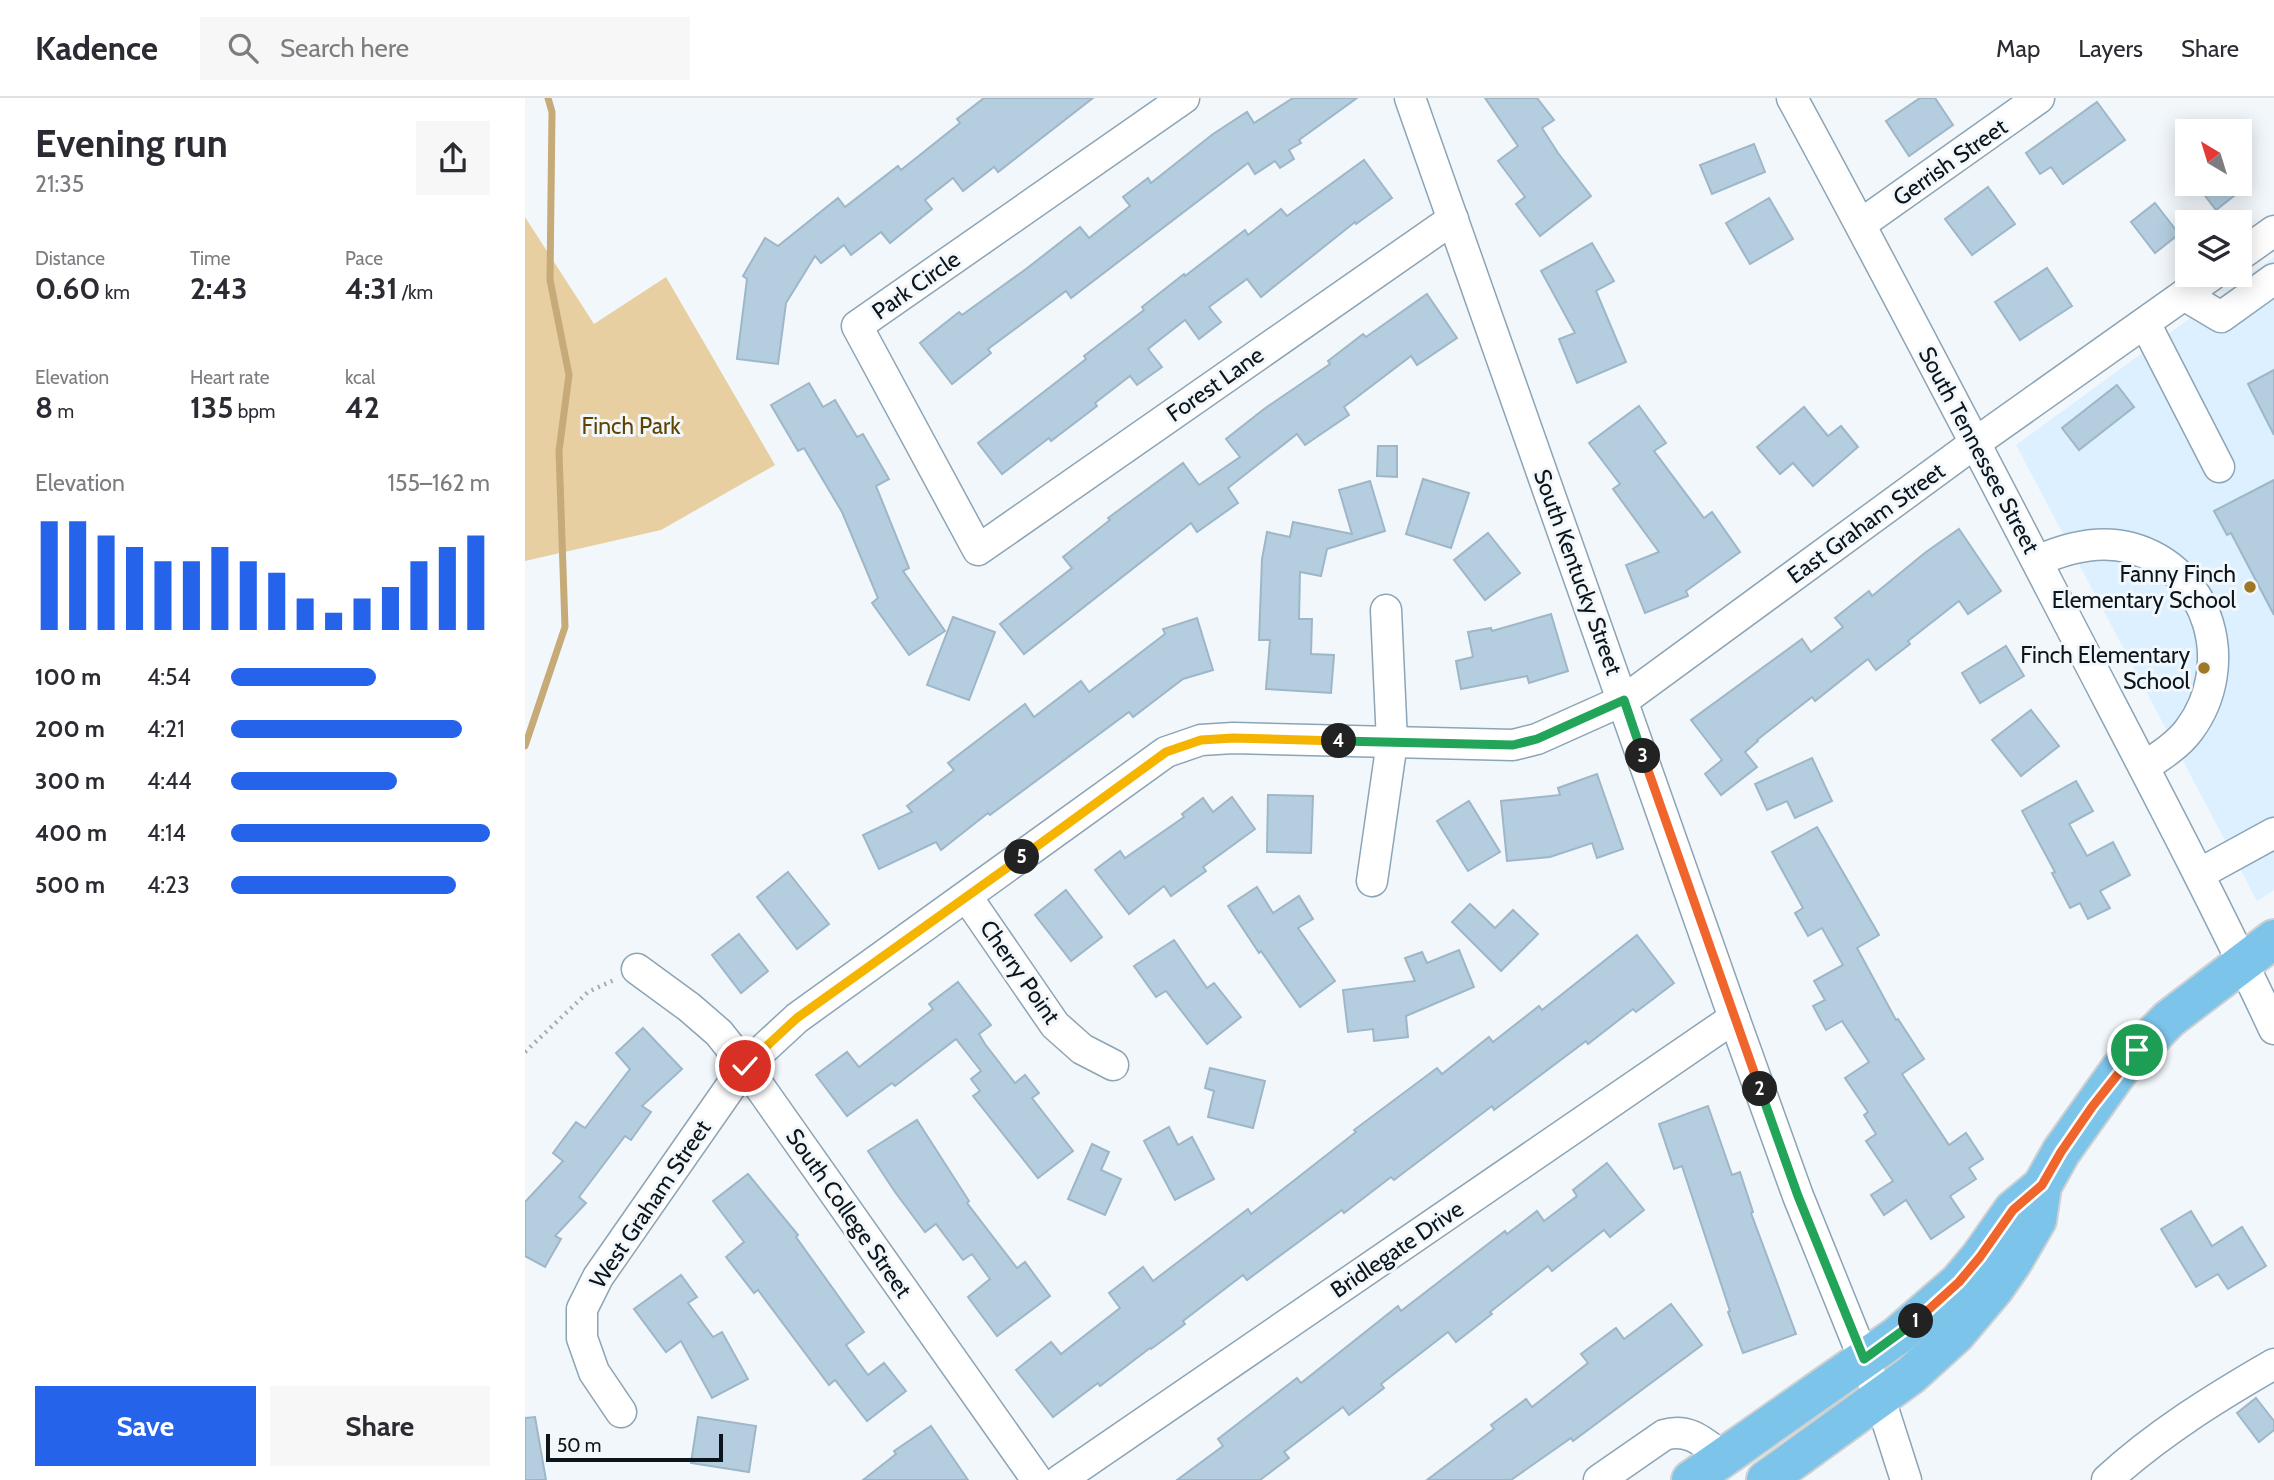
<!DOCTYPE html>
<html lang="en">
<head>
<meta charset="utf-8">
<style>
  :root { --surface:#fff; --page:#f7f7f7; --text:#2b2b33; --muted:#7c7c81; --line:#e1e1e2; --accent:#2563eb }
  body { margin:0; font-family:Cabin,sans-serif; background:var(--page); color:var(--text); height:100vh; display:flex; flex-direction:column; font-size:26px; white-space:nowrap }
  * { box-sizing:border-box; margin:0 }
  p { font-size:23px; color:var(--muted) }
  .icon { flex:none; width:38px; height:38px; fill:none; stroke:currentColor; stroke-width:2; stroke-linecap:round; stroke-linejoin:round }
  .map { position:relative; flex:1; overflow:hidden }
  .drawer { display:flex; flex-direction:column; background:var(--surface); width:525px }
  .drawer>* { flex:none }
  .needle { width:46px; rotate:322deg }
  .tools { position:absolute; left:1650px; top:21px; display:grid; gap:14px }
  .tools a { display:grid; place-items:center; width:77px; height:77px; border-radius:0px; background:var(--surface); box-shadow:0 4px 18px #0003; font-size:35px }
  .scale { position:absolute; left:21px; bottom:18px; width:177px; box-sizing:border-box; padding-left:7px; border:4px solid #0b151b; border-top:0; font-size:19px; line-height:24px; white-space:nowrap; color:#0b151b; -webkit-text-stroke:5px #f2f7fb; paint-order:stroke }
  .pin { position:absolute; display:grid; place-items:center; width:60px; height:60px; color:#fff; margin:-30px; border:4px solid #fff; border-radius:50%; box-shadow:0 2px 7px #0007 }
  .km { position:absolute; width:35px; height:35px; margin:-18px; border-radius:50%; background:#222; color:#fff; font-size:19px; line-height:35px; text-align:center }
  .round { display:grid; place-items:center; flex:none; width:74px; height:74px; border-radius:0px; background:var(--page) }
  .head { display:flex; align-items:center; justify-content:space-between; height:119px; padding:0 35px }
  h1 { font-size:38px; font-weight:800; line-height:52px }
  .figures { display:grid; grid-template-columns:repeat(3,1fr); gap:10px; height:119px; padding:7px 35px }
  .figures div { display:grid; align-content:center }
  .figures b { font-size:30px; font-weight:800 }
  .figures small { font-size:19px; font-weight:400 }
  .figures p { font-size:19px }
  .chart { height:196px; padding:14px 35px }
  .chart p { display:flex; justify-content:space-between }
  .chart svg { width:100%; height:126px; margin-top:7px; stroke:var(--accent); stroke-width:6 }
  .button { display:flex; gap:14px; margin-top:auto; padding:14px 35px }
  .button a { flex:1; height:80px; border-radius:0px; background:var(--accent); color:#fff; font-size:28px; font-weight:800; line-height:80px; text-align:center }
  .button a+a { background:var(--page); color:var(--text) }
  ul { padding:0 35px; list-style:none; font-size:23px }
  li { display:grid; grid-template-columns:112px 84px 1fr; align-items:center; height:52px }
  li i { height:18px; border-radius:9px; background:var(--accent) }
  header { display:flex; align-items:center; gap:42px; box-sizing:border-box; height:98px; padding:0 35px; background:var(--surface); border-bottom:2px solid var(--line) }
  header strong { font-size:33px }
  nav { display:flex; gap:38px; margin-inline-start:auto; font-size:24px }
  .search { width:490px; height:63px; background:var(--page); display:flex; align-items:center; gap:18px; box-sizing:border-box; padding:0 24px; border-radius:0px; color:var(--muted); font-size:26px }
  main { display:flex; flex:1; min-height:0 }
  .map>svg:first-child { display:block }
</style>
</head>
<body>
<header>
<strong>Kadence</strong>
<div class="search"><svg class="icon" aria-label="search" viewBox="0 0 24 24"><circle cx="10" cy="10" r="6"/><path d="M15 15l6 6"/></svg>Search here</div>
<nav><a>Map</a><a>Layers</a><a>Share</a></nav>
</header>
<main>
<section class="drawer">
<div class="head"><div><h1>Evening run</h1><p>21:35</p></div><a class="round"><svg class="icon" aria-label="share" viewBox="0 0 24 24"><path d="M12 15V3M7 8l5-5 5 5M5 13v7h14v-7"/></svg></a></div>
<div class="figures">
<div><p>Distance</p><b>0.60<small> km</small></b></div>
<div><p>Time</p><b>2:43</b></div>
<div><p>Pace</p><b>4:31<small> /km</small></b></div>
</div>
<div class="figures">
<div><p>Elevation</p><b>8<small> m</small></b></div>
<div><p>Heart rate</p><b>135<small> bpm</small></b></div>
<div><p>kcal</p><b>42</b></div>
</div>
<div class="chart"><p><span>Elevation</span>155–162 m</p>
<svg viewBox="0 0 160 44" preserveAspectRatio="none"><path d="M5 44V6M15 44V6M25 44V11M35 44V15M45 44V20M55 44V20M65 44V15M75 44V20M85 44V24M95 44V33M105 44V38M115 44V33M125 44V29M135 44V20M145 44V15M155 44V11"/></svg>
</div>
<ul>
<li><b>100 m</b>4:54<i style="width:56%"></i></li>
<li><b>200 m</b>4:21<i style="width:89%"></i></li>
<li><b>300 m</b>4:44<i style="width:64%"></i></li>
<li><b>400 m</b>4:14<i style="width:100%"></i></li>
<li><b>500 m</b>4:23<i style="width:87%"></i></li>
</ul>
<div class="button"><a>Save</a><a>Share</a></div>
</section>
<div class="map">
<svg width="1749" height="1382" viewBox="0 0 1749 1382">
  <rect width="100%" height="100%" fill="#f2f7fb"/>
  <path fill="#dcf0ff" d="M1749,159V792L1732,803L1491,347Z"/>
  <path fill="#e8cfa1" d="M0,119L69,226L141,179L250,367L136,432L0,463Z"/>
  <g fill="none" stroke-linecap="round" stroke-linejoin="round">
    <path stroke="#c6aa77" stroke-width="7" d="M0,648L40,529L34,353L44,277L25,182L27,14L23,0"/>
  </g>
  <g fill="#b4cee0" stroke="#9db7c9" stroke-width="2">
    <path d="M459,0H568L473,74L469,69L438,93L428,80L400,102L407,111L365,145L356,134L326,157L319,147L296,165L290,158L261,205L253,266L212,261L222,181L218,178L240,140L253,148L313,100L320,109L373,68L376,72L435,25L432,21Z"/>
    <path d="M768,0H832L774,42L776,45L764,52L769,61L755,70L750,63L730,76L723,65L546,200L541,193L463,251L466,255L427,286L395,245L434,214L437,217L501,171L555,129L564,140L605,108L598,99L623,80L626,85L688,36L722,14L729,25Z"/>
    <path d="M960,0H1012L1029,22L1017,30L1033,55L1066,98L1015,138L991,106L1000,99L973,63L993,48Z"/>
    <path d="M1395,0H1410L1428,27L1384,58L1361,23Z"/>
    <path d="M1572,4L1600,42L1538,86L1526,69L1515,76L1501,55Z"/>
    <path d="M1229,46L1240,74L1187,96L1175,67Z"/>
    <path d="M839,62L867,100L831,126L830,124L736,199L722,181L684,209L696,224L674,241L660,222L623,251L637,269L612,287L605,278L570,305L572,308L526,343L524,340L477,376L453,345L561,261L559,258L619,212L617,209L659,176L660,178L720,132L723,137L756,111L762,118Z"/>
    <path d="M1671,86H1724L1691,112Z"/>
    <path d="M1463,89L1490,126L1447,157L1420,121Z"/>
    <path d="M1244,100L1268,141L1225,166L1201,125Z"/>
    <path d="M1630,105L1654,136L1630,155L1606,124Z"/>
    <path d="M1067,145L1089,183L1071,193L1101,264L1052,285L1034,241L1050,235L1016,173Z"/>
    <path d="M1522,170L1547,208L1495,242L1470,204Z"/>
    <path d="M902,196L932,240L892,267L886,258L819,309L824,317L780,347L772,336L703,390L713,405L672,434L666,425L499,556L475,526L547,470L538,459L585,422L583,420L658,365L674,387L715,359L701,341L739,311L805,266L803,263L838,236L841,239Z"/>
    <path d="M1749,272V337L1723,286Z"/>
    <path d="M284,285L298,309L310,302L332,339L338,336L364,381L351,388L384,470L378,473L420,533L384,557L347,505L353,500L317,414L279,350L273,353L246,307Z"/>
    <path d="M1592,287L1609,309L1554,352L1537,330Z"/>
    <path d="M1114,308L1141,345L1129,353L1179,420L1187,414L1215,454L1161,493L1163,498L1120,515L1101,467L1134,454L1088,391L1095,386L1064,345Z"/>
    <path d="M1279,309L1303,338L1316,328L1333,349L1288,388L1268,365L1255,376L1232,349Z"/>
    <path d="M853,348H872V379L852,378Z"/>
    <path d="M898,381L944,395L926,450L881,436Z"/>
    <path d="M1749,382V517L1706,435L1702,437L1689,413Z"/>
    <path d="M845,383L860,433L802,451L796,478L775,474L774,521H787L786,556L809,557L806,595L741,591L745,542H734L737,461L742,434L765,439L768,424L827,436L814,392Z"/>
    <path d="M1434,431L1476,493L1443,516L1434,503L1383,543L1385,546L1351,572L1343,561L1290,603L1287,599L1232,642L1233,643L1220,654L1232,669L1196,697L1180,676L1197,662L1166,622L1277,541L1286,554L1318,529L1310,520L1344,493L1347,498L1401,454Z"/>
    <path d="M963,435L995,475L960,502L929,462Z"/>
    <path d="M1026,516L1043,573L1004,585L1002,578L936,591L931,563L948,559L943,534L966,530L967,533Z"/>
    <path d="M428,519L470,534L444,602L402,587Z"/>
    <path d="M672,520L688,572L658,581L608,619L604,614L465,717L463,715L416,752L411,744L354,771L338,737L387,714L382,708L429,672L423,665L500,606L509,619L556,583L564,594L640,536L638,531Z"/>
    <path d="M1481,548L1499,578L1455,605L1437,575Z"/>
    <path d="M1506,612L1534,648L1496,678L1467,642Z"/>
    <path d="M1287,660L1307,703L1270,720L1262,703L1242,712L1230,686Z"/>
    <path d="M1072,676L1098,751L1072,760L1067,745L1025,759L982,763L976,703L1035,697L1033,690Z"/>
    <path d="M1551,683L1568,713L1544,726L1562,758L1588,744L1605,777L1575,793L1585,810L1563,821L1555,805L1545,810L1527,775L1530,774L1497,713Z"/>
    <path d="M743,697L788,698L786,755L742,754Z"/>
    <path d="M707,699L730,731L678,769L681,773L646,798L639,788L604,816L570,772L595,753L600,760L659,719L657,716L678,700L688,714Z"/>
    <path d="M944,703L975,754L943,773L912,723Z"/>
    <path d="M1292,729L1354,837L1332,850L1371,922L1373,921L1399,961L1377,976L1424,1047L1441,1035L1458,1061L1444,1070L1451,1081L1425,1098L1439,1119L1406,1141L1381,1102L1359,1117L1346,1097L1368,1083L1341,1043L1351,1036L1339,1017L1343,1014L1320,980L1344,964L1317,923L1301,932L1288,908L1300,902L1289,883L1318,867L1297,830L1283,838L1270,815L1278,810L1247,754Z"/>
    <path d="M263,774L304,826L272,851L232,799Z"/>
    <path d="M732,789L748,815L774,798L788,821L773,830L810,883L775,909L736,853L734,855L703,808Z"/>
    <path d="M541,792L577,839L546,863L510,817Z"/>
    <path d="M945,806L970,830L988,812L1013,836L976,873L927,824Z"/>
    <path d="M214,836L243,873L216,895L187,857Z"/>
    <path d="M1112,837L1149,885L1111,914L1108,911L1063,946L1061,943L969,1012L967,1008L869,1082L866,1079L819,1115L817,1112L722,1182L718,1177L658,1223L660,1226L626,1251L625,1250L575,1288L573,1285L528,1319L491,1272L526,1244L536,1256L595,1210L584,1195L618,1169L628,1183L723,1111L726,1116L831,1034L829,1032L912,970L917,976L964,939L968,944L1014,908L1017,912Z"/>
    <path d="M649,842L682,890L689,885L716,919L682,946L641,893L631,899L609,868Z"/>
    <path d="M934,852L949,889L881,918L883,939L849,943L848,931L823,934L818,892L890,883L880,860L897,854L902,865Z"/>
    <path d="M433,884L466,927L454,936L460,946L490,985L500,977L514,995L507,1000L548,1053L513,1080L448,998L455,993L446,981L456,973L431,941L370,988L367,985L322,1018L291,977L322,954L334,969L408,911L404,906Z"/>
    <path d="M118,930L157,971L117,1008L126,1014L106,1042L100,1038L54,1099L61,1105L30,1138L36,1141L20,1169L0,1158V1104L38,1063L28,1055L51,1024L60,1030L105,971L91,955Z"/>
    <path d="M685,970L740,983L728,1030L683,1019L689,993L680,990Z"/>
    <path d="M1183,1008L1207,1077L1215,1074L1228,1114L1226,1115L1271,1236L1218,1255L1203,1214L1205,1213L1157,1068L1149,1071L1134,1026Z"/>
    <path d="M392,1022L444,1103L442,1105L492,1170L500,1164L525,1198L472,1238L443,1199L465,1181L447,1156L438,1162L411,1126L400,1134L370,1094L343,1053Z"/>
    <path d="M644,1029L653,1047L667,1039L689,1081L650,1102L619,1043Z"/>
    <path d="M567,1046L584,1054L576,1072L596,1081L580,1117L543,1101Z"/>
    <path d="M1082,1065L1119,1112L1085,1139L1079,1132L1027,1173L1023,1168L965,1214L967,1216L931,1244L923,1234L856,1286L859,1290L824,1317L818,1309L759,1354L764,1360L735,1382H652L698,1348L693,1341L772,1280L776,1285L873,1208L876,1213L980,1133L982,1136L1012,1113L1019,1123L1052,1098L1048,1092Z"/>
    <path d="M223,1076L273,1137L271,1139L339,1234L321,1247L343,1277L359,1265L381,1293L342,1323L310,1282L304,1287L233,1192L229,1195L201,1159L219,1144L188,1103Z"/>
    <path d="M1666,1113L1687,1148L1717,1129L1741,1168L1703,1191L1693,1176L1671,1189L1636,1131Z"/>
    <path d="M156,1177L172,1199L163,1205L188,1239L197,1234L223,1281L187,1300L156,1243L141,1254L109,1211Z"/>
    <path d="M1146,1206L1177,1247L1048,1343L1046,1340L986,1382H902L969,1331L966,1327L1001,1301L1007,1309L1063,1265L1056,1256L1091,1230L1099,1241Z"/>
    <path d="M1731,1300L1749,1323V1332L1734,1344L1712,1315Z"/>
    <path d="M10,1319L21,1382H0V1320Z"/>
    <path d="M173,1319L231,1328L224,1374L166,1365Z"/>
    <path d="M406,1328L443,1382H338L371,1356L369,1353Z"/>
  </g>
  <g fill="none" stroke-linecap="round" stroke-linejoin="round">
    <g stroke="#8ba4b6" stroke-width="33">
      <g id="minor">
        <path d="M659,0L332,228L453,452L928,121"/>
        <path d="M885,0L1209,920L1273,1098L1355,1301L1381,1382"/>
        <path d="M1267,0C1365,180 1459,362 1553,543C1620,672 1688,800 1749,931"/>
        <path d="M1336,126L1514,0"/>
        <path d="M1715,157L1749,133"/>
        <path d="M1659,197L1696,219L1749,181"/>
        <path d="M1620,225L1694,369"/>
        <path d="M1512,463C1541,450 1574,441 1606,450C1686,472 1712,568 1664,632C1653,647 1634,659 1619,669"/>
        <path d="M1674,776L1749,735"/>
        <path d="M847,783L867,644L861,512"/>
        <path d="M442,799L530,927L557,951L588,967"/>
        <path d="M112,871L164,909L194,935L220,968L512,1382"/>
        <path d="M96,1314L69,1274L57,1240V1211L73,1179L220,968L272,920L641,654L676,642L708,640L988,647L1012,641L1099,602L1450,345L1687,177"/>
        <path d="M535,1382L1209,920"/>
        <path d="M1074,1382L1139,1337C1164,1329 1179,1345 1198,1359"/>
        <path d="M1582,1382C1632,1336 1690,1300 1749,1266"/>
      </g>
    </g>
    <g stroke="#ced0d1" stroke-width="42">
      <g id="major">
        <path d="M1166,1382L1372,1238L1434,1184L1455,1159L1488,1112L1517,1088"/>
        <path d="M1241,1382L1386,1277L1431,1236L1469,1191L1487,1165L1512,1122L1517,1088L1536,1054L1595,971L1644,921L1749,841"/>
      </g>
    </g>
    <path stroke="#a6adb2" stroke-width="4.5" stroke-dasharray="2 5" stroke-linecap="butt" d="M0,954L63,894L89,882"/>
    <use href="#minor" stroke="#fff" stroke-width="30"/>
    <use href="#major" stroke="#7dc4ea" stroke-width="38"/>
  </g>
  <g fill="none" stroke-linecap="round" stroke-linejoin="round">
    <g stroke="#fff" stroke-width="14">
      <path id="split-1" d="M1391,1223L1434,1184L1455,1159L1488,1112L1517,1087L1536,1054L1567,1009L1612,952"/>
    </g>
    <g stroke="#fff" stroke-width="14">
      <path id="split-2" d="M1235,991L1273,1098L1339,1261L1391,1223"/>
    </g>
    <g stroke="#fff" stroke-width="14">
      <path id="split-3" d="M1118,658L1235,991"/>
    </g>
    <g stroke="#fff" stroke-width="14">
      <path id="split-4" d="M814,643L988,647L1012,641L1099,602L1118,658"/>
    </g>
    <g stroke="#fff" stroke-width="14">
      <path id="split-5" d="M497,759L641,654L676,642L708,640L814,643"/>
    </g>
    <g stroke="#fff" stroke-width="14">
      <path id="split-6" d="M220,968L272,920L497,759"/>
    </g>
    <use href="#split-1" stroke="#f0652b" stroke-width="9"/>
    <use href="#split-2" stroke="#22a559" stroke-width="9"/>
    <use href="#split-3" stroke="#f0652b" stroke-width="9"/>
    <use href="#split-4" stroke="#22a559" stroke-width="9"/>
    <use href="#split-5" stroke="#f5b400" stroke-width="9"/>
    <use href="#split-6" stroke="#f5b400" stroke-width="9"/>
  </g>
  <g fill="#9f7826" stroke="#f2f7fb" stroke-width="2.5">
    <circle cx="1725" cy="489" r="7"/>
    <circle cx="1679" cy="570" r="7"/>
  </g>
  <g text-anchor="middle" stroke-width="6" stroke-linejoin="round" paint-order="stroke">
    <g font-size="23" fill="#0b151b" stroke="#f2f7fb">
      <text transform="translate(1425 64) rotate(-35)" y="8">Gerrish Street</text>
      <text transform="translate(391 187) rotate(-35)" y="8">Park Circle</text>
      <text transform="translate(690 286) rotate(-35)" y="8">Forest Lane</text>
      <text transform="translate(1454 352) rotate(62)" y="8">South Tennessee Street</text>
      <text transform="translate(1341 425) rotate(-36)" y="8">East Graham Street</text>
      <text transform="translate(1053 474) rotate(70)" y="8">South Kentucky Street</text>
      <text transform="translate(495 874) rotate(55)" y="8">Cherry Point</text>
      <text transform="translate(125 1106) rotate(-56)" y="8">West Graham Street</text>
      <text transform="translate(324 1115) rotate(55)" y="8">South College Street</text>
      <text transform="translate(872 1151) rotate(-34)" y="8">Bridlegate Drive</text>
    </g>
    <g font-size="23" fill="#5f4300" stroke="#f2f7fb">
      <text x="106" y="336">Finch Park</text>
    </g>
    <g font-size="23" fill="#0b151b" stroke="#f2f7fb" text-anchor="end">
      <text x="1711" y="484">Fanny Finch<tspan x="1711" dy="26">Elementary School</tspan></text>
      <text x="1665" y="565">Finch Elementary<tspan x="1665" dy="26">School</tspan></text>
    </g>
  </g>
</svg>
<div class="tools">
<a><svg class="needle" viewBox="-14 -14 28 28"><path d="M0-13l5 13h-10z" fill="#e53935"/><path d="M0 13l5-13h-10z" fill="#7c7c81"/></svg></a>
<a><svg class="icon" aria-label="layers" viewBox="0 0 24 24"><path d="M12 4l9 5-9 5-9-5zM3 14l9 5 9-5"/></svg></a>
</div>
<div class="scale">50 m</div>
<div class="pin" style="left:1612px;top:952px;background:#1e9e55"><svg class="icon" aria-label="arrive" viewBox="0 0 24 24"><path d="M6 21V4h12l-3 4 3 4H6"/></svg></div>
<div class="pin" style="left:220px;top:968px;background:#d93025"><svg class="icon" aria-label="check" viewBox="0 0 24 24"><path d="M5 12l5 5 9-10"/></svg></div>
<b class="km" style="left:1391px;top:1223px">1</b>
<b class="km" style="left:1235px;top:991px">2</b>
<b class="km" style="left:1118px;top:658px">3</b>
<b class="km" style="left:814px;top:643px">4</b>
<b class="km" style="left:497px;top:759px">5</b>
</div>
</main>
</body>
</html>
